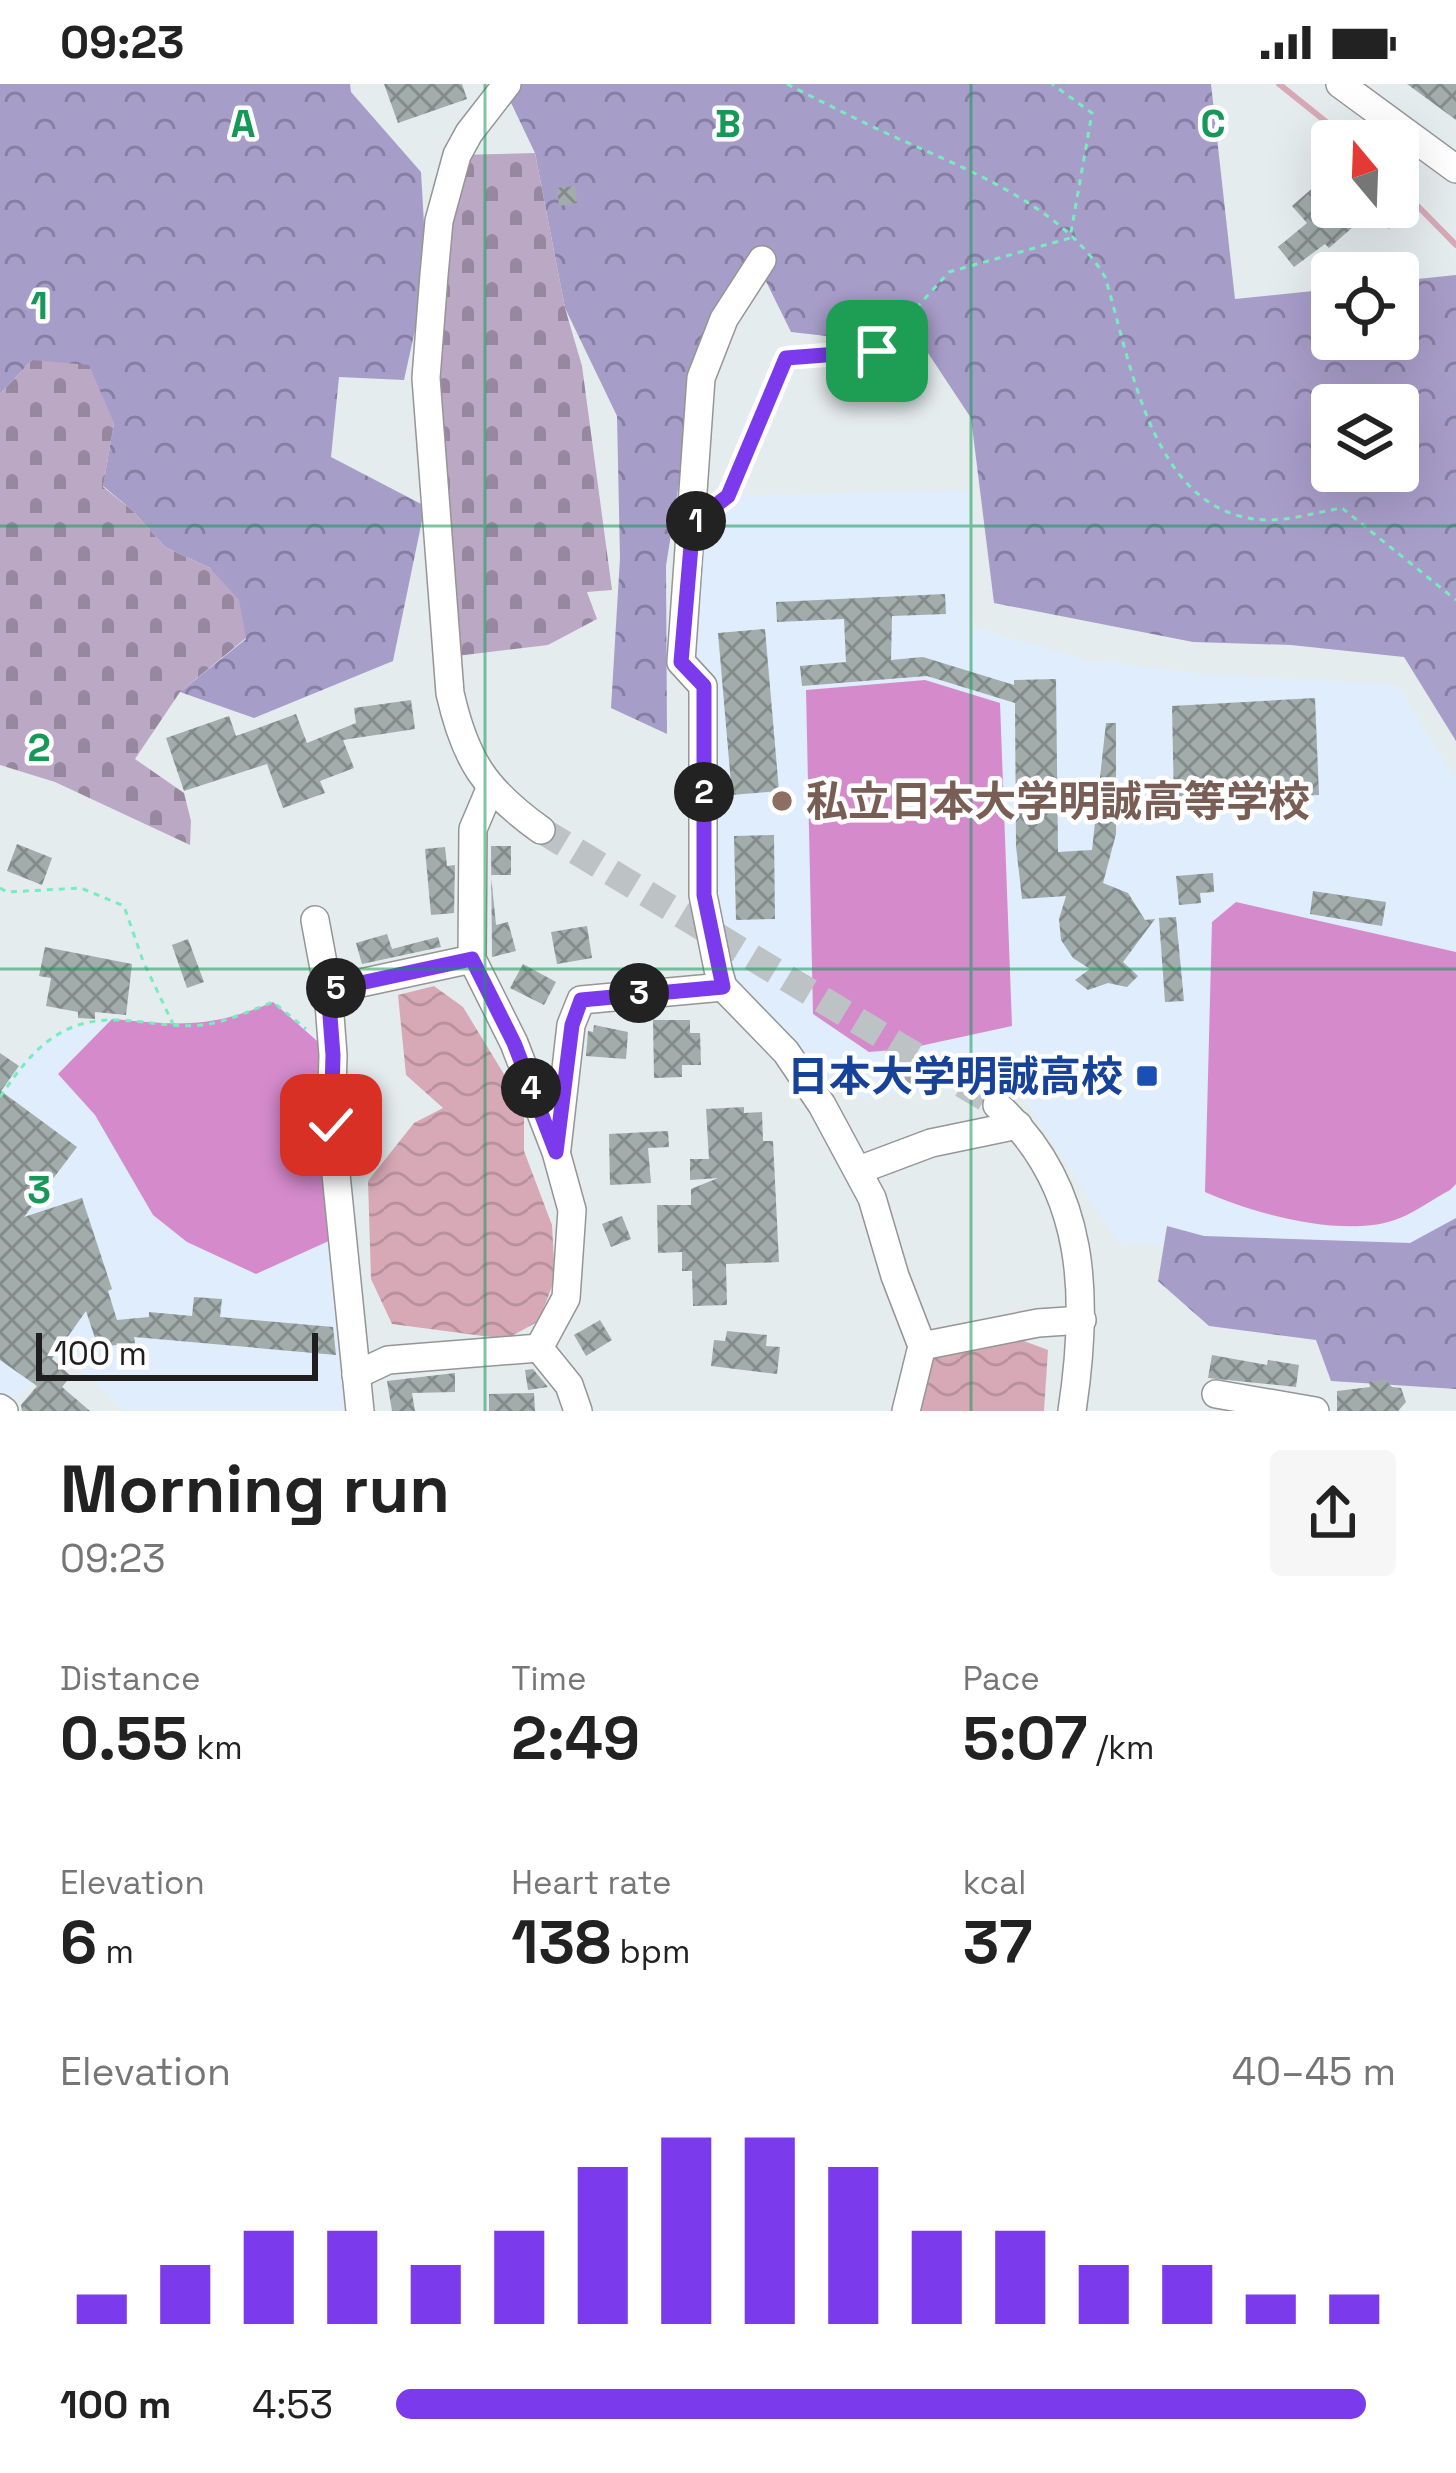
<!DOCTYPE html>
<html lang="en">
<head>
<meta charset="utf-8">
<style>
  :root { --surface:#fff; --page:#f6f6f6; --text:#222; --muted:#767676; --accent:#7c3aed }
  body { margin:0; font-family:"Space Grotesk","Noto Sans JP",sans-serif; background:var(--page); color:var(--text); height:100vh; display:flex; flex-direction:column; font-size:45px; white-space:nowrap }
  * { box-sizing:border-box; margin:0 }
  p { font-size:39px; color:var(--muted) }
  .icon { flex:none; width:66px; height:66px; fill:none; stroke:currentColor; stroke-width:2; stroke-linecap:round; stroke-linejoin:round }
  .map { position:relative; height:1327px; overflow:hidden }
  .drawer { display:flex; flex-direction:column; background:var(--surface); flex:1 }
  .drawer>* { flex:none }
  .needle { width:78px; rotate:341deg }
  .tools { position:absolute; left:1311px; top:36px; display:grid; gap:24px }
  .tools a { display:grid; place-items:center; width:108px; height:108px; border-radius:12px; background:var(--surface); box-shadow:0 12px 48px #0002; font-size:60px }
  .scale { position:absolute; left:36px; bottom:30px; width:282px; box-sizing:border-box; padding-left:12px; border:6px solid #1e1e1e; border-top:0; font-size:33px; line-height:42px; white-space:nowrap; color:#1e1e1e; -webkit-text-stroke:9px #fff; paint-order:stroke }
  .pin { position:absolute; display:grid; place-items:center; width:102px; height:102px; color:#fff; margin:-51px; border-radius:24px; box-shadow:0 6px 18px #0006 }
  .km { position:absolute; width:60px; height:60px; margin:-30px; border-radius:50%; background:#222; color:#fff; font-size:33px; line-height:60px; text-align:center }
  .round { display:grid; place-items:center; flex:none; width:126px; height:126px; border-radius:12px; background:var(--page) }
  .headline { display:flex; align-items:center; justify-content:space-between; height:204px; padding:0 60px }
  h1 { font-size:66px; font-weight:600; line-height:90px }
  .figures { display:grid; grid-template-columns:repeat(3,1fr); gap:18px; height:204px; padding:12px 60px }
  .figures div { display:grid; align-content:center }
  .figures b { font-size:60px; font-weight:600 }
  .figures small { font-size:33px; font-weight:400 }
  .figures p { font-size:33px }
  .chart { height:336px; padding:24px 60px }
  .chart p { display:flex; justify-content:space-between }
  .chart svg { width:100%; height:216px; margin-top:12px; stroke:var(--accent); stroke-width:6 }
  ul { padding:0 60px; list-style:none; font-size:39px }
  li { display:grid; grid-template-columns:192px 144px 1fr; align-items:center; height:90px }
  li i { height:30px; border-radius:15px; background:var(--accent) }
  .status { display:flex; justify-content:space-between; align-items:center; height:84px; padding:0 60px; background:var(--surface); direction:ltr }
  .status svg { height:33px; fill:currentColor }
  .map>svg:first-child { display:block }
</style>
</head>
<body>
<div class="status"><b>09:23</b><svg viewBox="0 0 49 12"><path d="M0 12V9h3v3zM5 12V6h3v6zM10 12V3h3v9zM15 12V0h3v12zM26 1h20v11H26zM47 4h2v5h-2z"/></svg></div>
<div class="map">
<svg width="1456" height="1327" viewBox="0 0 1456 1327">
  <defs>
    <pattern id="forest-crowns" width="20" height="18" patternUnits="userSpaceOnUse" patternTransform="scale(3)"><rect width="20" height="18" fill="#a79dc9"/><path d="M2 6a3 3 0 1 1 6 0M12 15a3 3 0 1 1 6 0" fill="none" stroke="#877fa3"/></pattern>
    <pattern id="cemetery-stones" width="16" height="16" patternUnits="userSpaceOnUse" patternTransform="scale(3)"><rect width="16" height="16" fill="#bba8c4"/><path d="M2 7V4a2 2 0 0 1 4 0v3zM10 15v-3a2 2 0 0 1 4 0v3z" fill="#97889f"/></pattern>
    <pattern id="water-waves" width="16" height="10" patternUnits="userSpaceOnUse" patternTransform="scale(3)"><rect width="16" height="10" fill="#d7a9b6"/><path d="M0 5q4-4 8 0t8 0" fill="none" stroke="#b8919c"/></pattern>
    <pattern id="building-cross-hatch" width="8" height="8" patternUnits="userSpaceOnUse" patternTransform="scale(3)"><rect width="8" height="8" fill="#a1acab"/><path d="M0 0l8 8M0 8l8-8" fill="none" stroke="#838b8b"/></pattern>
  </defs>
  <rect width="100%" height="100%" fill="#e5ecee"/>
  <g fill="#e0edfc">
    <path d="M969,406L973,543L1083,575L1201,590L1397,601L1456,695V1153L1387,1183L1117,1157L1025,1016L1009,1001L857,1014L786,968L718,885L703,602L681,578L693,439L728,412Z"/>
    <path d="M273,918L333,966L360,1327H125L62,1269L8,1322L0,1315V1013L23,977L57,948L115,936L199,941L230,936Z"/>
  </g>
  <g fill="url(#forest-crowns)" fill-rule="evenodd">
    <path d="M0,0H350L351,8L421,88L427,192L404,296L339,293L331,373L425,422L393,577L254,634L180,608L246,555L210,484L165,463L132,426L103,402L114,339L32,276L0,310Z"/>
    <path d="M502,0H1211L1235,215L1332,205V255H1398V197L1456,191V657L1404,573L1291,561L1193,558L994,519L971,334L924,263L791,248L751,167L698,278L666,482L667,650L611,624L620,474L617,332L565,224L535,69ZM1332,321H1398V387H1332Z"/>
    <path d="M1456,1134V1305L1331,1297L1316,1256L1209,1242L1158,1197L1167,1142L1204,1152L1410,1159Z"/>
  </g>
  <g fill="url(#cemetery-stones)">
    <path d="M535,69L565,224L582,282L612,506L587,508L597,535L548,561L448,573L426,294L457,71Z"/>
    <path d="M32,276L89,281L114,339L103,403L132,426L165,463L210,484L239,516L246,554L180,608L135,675L184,709L191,737L190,761L55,698L0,681V310Z"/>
  </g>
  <g fill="#d58acc">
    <path d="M925,596L1000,619L1012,942L906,965L869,968L813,930L806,606Z"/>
    <path d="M1236,818L1456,868V1100L1450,1106C1433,1115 1417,1127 1400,1134C1348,1156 1254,1130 1205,1108L1212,838Z"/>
    <path d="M273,918L333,971L342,1151L256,1190L187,1158L153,1131L95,1031L58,990L112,935C179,941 208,945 273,918Z"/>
  </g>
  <g fill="url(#water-waves)">
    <path d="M434,902L463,923L524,1023V1067L552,1141L555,1194L539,1237L506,1255L392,1240L371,1195L368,1097L414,1039L443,1024L406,991L398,911Z"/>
    <path d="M1011,1252L1048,1266L1044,1327H903L929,1272Z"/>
  </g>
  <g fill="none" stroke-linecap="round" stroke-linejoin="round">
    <g stroke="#d7a9b6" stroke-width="6">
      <path d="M1279,0L1350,57"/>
      <path d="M1398,102L1456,161"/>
    </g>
  </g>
  <g fill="url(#building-cross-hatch)">
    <path d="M384,0H462L467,15L398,39Z"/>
    <path d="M1407,0H1456V36Z"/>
    <path d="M1332,87V123H1398V92L1418,109L1389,145L1369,129L1329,164L1325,160L1294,183L1278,163L1307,139L1292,122Z"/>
    <path d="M575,102L577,119L559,122L557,104Z"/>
    <path d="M945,510L946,530L892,532L891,576L923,573L1014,601V596L1056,595L1058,768L1092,766L1106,639H1116V750L1103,799L1128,809L1145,836L1155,835L1123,878L1138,892L1127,903L1108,899L1088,906L1075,896L1090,885L1073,874L1061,856L1059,835L1066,812L1022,815L1016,762L1015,619L927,592L802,602L800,582L846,578L844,535L777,538L776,518Z"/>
    <path d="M765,545L779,707L732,711L718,549Z"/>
    <path d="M1315,614L1319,711L1174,716L1172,622Z"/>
    <path d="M411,616L415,645L343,656L354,684L320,697L325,709L283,724L267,680L184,707L166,654L229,632L236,652L296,630L307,659L356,639L354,624Z"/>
    <path d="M774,751L775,835L736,836L734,752Z"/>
    <path d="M17,760L52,774L42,801L7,787Z"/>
    <path d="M491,762H511V791H491L496,841L508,838L516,867L492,873Z"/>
    <path d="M445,763L447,782L455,781L454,829L431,831L425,765Z"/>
    <path d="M1213,789L1214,808L1200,809L1201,819L1179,821L1176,792Z"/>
    <path d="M1313,807L1386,818L1382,842L1310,830Z"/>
    <path d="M1176,833L1184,917L1165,918L1159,834Z"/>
    <path d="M587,842L592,874L557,880L551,848Z"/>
    <path d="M387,850L392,865L438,853L441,863L362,880L356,859Z"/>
    <path d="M188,855L204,898L187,904L172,861Z"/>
    <path d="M45,863L132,880L126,931L95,928V935L78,934V928L46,922L51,894L39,892Z"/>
    <path d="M523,880L556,898L544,921L510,904Z"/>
    <path d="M653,936H690V949H700L701,981H682V993L654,994Z"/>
    <path d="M594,941L628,948L626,975L586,972L588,947L593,948Z"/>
    <path d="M0,969L19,982L1,1007L77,1063L24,1133L82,1114L112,1205L108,1207L117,1236L149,1233V1228L192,1232L194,1213L222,1215L220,1233L333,1243L336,1271L134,1253L135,1259L98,1263L86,1227L52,1275L71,1292L62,1303L90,1327H22L21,1321L37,1302L0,1276Z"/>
    <path d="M997,974L999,989L952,994L951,978Z"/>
    <path d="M947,981L948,996L905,1000L904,985Z"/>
    <path d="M744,1023V1029L762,1028L763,1057H773L779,1178L726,1180L727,1221L693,1222L692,1187H682V1168L658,1169L657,1121H691V1105L718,1094L690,1096V1075H709L706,1025Z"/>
    <path d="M668,1047L669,1063L648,1064L651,1099L610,1101L609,1050Z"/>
    <path d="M622,1132L631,1155L611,1163L602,1140Z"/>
    <path d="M600,1236L612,1256L586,1272L574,1251Z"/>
    <path d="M727,1247L767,1251L766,1262L780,1263L777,1290L711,1282L714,1256L725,1257Z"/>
    <path d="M1212,1271L1267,1281L1268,1276L1299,1281L1296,1303L1208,1294Z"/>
    <path d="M533,1285L548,1303L528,1306L525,1286Z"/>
    <path d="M455,1289V1308L412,1309L415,1327H392L387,1297Z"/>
    <path d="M1384,1295L1392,1303L1401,1304L1406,1318L1398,1327H1337V1307L1370,1303L1369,1298Z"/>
    <path d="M534,1309L535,1327H489V1310Z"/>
  </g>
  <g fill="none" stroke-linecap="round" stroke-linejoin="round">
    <path stroke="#bdc3c4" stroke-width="27" stroke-dasharray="27 14" stroke-linecap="butt" d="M541,746L997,1021"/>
    <g stroke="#959595" stroke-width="30">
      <g id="minor">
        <path d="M507,0L469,49L457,71L439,137L434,191L426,294L450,609C465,676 485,706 541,746"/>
        <path d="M1340,0L1456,85"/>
        <path d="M762,176L724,235L701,294L681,578L703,602V811L718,885L723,903L786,968L822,1021L872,1114L895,1192L922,1262L906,1327"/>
        <path d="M315,836L328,906L333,971L331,1041L360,1327"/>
        <path d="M328,906L472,875"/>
        <path d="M997,1021C1088,1103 1089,1215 1072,1327"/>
        <path d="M557,1064L571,941L581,916L723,903"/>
        <path d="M859,1086L931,1059L1018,1041"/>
        <path d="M922,1262L1038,1239L1082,1236"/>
        <path d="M539,1264L569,1301L578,1327"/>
        <path d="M356,1291L388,1276L539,1264L566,1214L572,1126L556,1068L514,959L472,875L473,745L490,705"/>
        <path d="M1216,1310L1315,1327"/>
        <path d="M0,1324L4,1327"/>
      </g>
    </g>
    <g stroke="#78ecbe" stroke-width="3" stroke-dasharray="6 6" stroke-linecap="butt">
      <path d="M787,0C820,17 854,34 888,50C961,83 1063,121 1105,193C1132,280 1152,434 1268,436C1292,436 1318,428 1342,424L1456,516"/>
      <path d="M718,420L728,412L786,274L877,267L949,188L1070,154L1092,29L1052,0"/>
      <path d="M0,804L7,808L81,804L124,822L143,877L173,940"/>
      <path d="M0,1013C30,969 58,934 118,936C146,937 174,944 202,941C227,938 249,927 273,918L306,945"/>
    </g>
    <use href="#minor" stroke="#fff" stroke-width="27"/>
  </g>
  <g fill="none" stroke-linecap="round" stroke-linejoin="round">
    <g stroke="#fff" stroke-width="24">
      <path id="route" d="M331,1041L333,971L328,906L472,875L514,959L556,1068L572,941L581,916L723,903L704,811V602L681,578L693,439L728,412L786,274L877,267"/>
    </g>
    <use href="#route" stroke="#7c3aed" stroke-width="15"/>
  </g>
  <path fill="none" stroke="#169858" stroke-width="3" stroke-opacity="0.55" d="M485,0V1327M971,0V1327M0,442H1456M0,885H1456"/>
  <circle fill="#8d6e63" stroke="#fff" stroke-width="4.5" cx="782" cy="717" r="12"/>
  <rect fill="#1a4fb4" stroke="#fff" stroke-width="4.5" x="1135" y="980" width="24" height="24" rx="6"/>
  <g text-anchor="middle" stroke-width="9" stroke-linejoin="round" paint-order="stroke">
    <g font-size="42" font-weight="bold" fill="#785e54" stroke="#fff" text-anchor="start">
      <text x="806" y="732">私立日本大学明誠高等学校</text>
    </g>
    <g font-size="42" font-weight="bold" fill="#164399" stroke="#fff" text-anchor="end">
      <text x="1123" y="1007">日本大学明誠高校</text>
    </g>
  </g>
  <g font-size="39" text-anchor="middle" font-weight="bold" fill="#169858" stroke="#fff" stroke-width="9" stroke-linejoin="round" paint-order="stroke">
    <text x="243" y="53">A</text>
    <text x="728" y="53">B</text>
    <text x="1213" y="53">C</text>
    <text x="39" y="235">1</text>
    <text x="39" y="677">2</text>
    <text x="39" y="1119">3</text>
  </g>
</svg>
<div class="tools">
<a><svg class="needle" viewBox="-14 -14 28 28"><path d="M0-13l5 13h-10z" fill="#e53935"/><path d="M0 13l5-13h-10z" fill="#767676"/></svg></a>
<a><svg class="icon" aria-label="locate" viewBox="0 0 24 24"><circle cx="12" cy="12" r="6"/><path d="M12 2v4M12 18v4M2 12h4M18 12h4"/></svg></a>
<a><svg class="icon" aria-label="layers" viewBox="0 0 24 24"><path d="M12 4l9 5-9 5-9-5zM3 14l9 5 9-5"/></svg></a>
</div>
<div class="scale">100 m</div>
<div class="pin" style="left:877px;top:267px;background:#1e9e55"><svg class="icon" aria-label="arrive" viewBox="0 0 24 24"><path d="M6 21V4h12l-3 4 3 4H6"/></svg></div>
<div class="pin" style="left:331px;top:1041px;background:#d93025"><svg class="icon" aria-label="check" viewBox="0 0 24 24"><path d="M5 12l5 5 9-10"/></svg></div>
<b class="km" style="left:696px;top:437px">1</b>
<b class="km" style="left:704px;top:708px">2</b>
<b class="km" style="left:639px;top:909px">3</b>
<b class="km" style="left:531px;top:1004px">4</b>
<b class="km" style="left:336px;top:904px">5</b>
</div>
<section class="drawer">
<div class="headline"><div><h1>Morning run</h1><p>09:23</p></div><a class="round"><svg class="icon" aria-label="share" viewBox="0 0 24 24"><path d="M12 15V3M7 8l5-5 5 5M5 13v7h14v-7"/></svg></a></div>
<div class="figures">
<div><p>Distance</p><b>0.55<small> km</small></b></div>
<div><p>Time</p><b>2:49</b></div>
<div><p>Pace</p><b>5:07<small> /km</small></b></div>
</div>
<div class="figures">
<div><p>Elevation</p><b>6<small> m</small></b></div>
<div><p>Heart rate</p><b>138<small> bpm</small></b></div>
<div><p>kcal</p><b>37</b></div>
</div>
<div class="chart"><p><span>Elevation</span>40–45 m</p>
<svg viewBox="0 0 160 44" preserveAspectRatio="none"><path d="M5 44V38M15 44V32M25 44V25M35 44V25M45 44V32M55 44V25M65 44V12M75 44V6M85 44V6M95 44V12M105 44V25M115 44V25M125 44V32M135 44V32M145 44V38M155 44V38"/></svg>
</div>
<ul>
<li><b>100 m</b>4:53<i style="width:97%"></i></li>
</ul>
</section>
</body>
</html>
